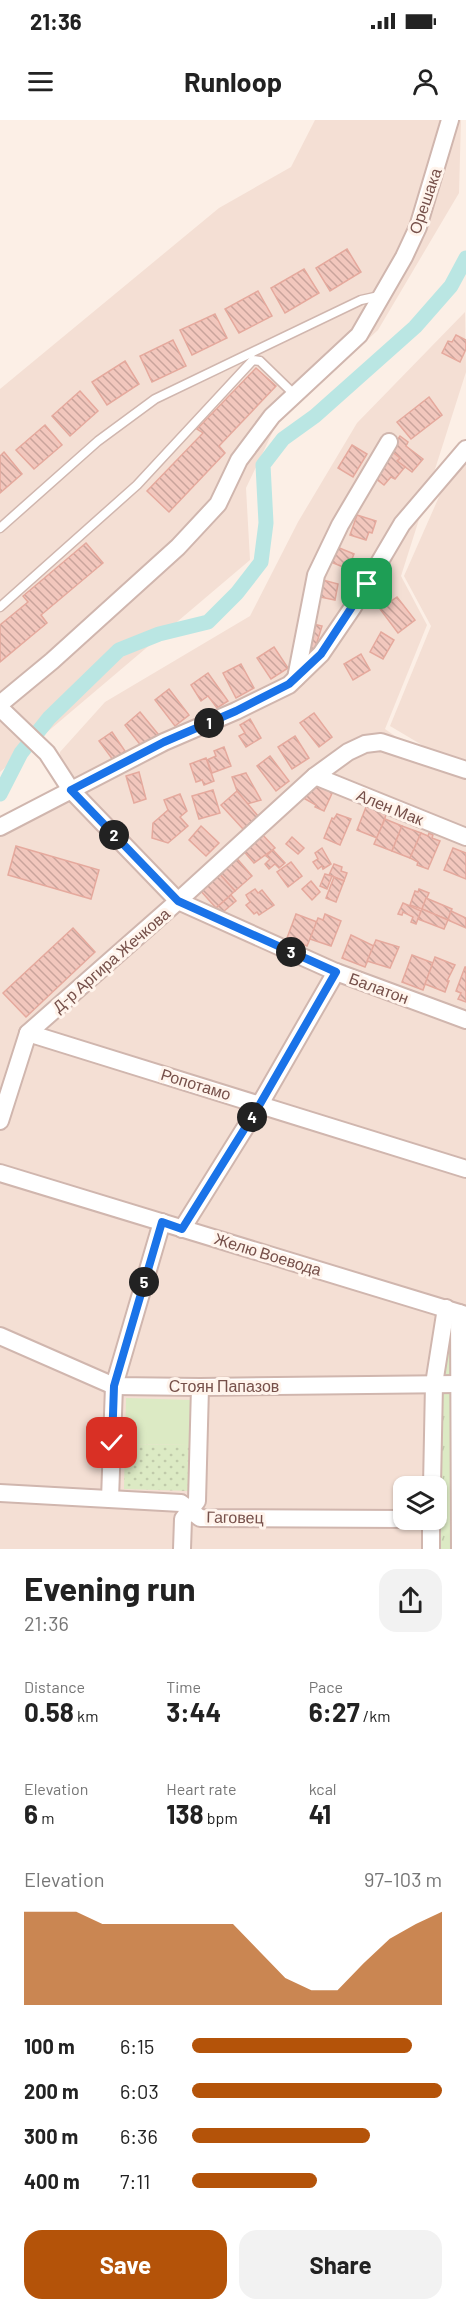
<!DOCTYPE html>
<html lang="en">
<head>
<meta charset="utf-8">
<style>
  :root { --surface:#fff; --page:#f2f2f2; --text:#222; --muted:#767676; --accent:#b45309 }
  body { margin:0; font-family:Barlow,sans-serif; background:var(--page); color:var(--text); height:100vh; display:flex; flex-direction:column; font-size:22px; white-space:nowrap }
  * { box-sizing:border-box; margin:0 }
  p { font-size:20px; color:var(--muted) }
  .icon { flex:none; width:33px; height:33px; fill:none; stroke:currentColor; stroke-width:2; stroke-linecap:round; stroke-linejoin:round }
  .map { position:relative; height:1429px; overflow:hidden }
  .side { display:flex; flex-direction:column; background:var(--surface); flex:1 }
  .side>* { flex:none }
  .buttons { position:absolute; left:393px; top:1356px; display:grid; gap:12px }
  .buttons a { display:grid; place-items:center; width:54px; height:54px; border-radius:12px; background:var(--surface); box-shadow:0 2px 4px #0004; font-size:30px }
  .pin { position:absolute; display:grid; place-items:center; width:51px; height:51px; color:#fff; margin:-26px; border-radius:12px; box-shadow:0 3px 9px #0006 }
  .km { position:absolute; width:30px; height:30px; margin:-15px; border-radius:50%; background:#222; color:#fff; font-size:16px; line-height:30px; text-align:center }
  .round { display:grid; place-items:center; flex:none; width:63px; height:63px; border-radius:18px; background:var(--page) }
  .headline { display:flex; align-items:center; justify-content:space-between; height:102px; padding:0 24px }
  h1 { font-size:33px; font-weight:700; line-height:45px }
  .figures { display:grid; grid-template-columns:repeat(3,1fr); gap:9px; height:102px; padding:6px 24px }
  .figures div { display:grid; align-content:center }
  .figures b { font-size:26px; font-weight:700 }
  .figures small { font-size:16px; font-weight:400 }
  .figures p { font-size:16px }
  .chart { height:168px; padding:12px 24px }
  .chart p { display:flex; justify-content:space-between }
  .chart svg { width:100%; height:108px; margin-top:6px; fill:var(--accent); opacity:.7 }
  .primary-button { display:flex; gap:12px; margin-top:auto; padding:12px 24px }
  .primary-button a { flex:1; height:69px; border-radius:18px; background:var(--accent); color:#fff; font-size:24px; font-weight:700; line-height:69px; text-align:center }
  .primary-button a+a { background:var(--page); color:var(--text) }
  ul { padding:0 24px; list-style:none; font-size:20px }
  li { display:grid; grid-template-columns:96px 72px 1fr; align-items:center; height:45px }
  li i { height:15px; border-radius:8px; background:var(--accent) }
  .status { display:flex; justify-content:space-between; align-items:center; height:42px; padding:0 30px; background:var(--surface); direction:ltr }
  .status svg { height:16px; fill:currentColor }
  header { display:flex; justify-content:space-between; align-items:center; height:78px; padding:0 24px; background:var(--surface); font-size:27px; font-weight:700 }
  .map>svg:first-child { display:block }
</style>
</head>
<body>
<div class="status"><b>21:36</b><svg viewBox="0 0 49 12"><path d="M0 12V9h3v3zM5 12V6h3v6zM10 12V3h3v9zM15 12V0h3v12zM26 1h20v11H26zM47 4h2v5h-2z"/></svg></div>
<header><svg class="icon" aria-label="menu" viewBox="0 0 24 24"><path d="M4 6h16M4 12h16M4 18h16"/></svg>Runloop<svg class="icon" aria-label="person" viewBox="0 0 24 24"><circle cx="12" cy="8" r="4"/><path d="M4 21q1-7 8-7t8 7"/></svg></header>
<div class="map">
<svg width="466" height="1429" viewBox="0 0 466 1429">
  <defs>
    <pattern id="grass-tufts" width="24" height="20" patternUnits="userSpaceOnUse" patternTransform="scale(1.5)"><rect width="24" height="20" fill="#dceac4"/><path d="M3 7l-1-3M5 7V3M7 7l1-3M15 17l-1-3M17 17v-4M19 17l1-3" fill="none" stroke="#c0caaa"/></pattern>
    <pattern id="park-dots" width="8" height="8" patternUnits="userSpaceOnUse" patternTransform="scale(1.5)"><rect width="8" height="8" fill="#dceac4"/><path d="M2 2h.1M6 6h.1" fill="none" stroke="#c0caaa" stroke-width="1.8" stroke-linecap="round"/></pattern>
    <pattern id="building-back-hatch" width="6" height="6" patternUnits="userSpaceOnUse" patternTransform="scale(1.5)"><rect width="6" height="6" fill="#f2c7bd"/><path d="M-1 5l2 2M0 0l6 6M5-1l2 2" fill="none" stroke="#c9a49c"/></pattern>
  </defs>
  <rect width="100%" height="100%" fill="#fcefe6"/>
  <g fill="#f4dfd4" fill-rule="evenodd">
    <path d="M315,0H461L459,73L378,210L276,305L246,368L250,440L0,652V269L219,88L291,47Z"/>
    <path d="M465,192L466,252L401,456L427,505L385,609L442,649H466V1429H0V714L57,683L60,632L105,582L250,496L298,402L357,303ZM404,1366H436V1400H404Z"/>
    <path d="M466,322V643L444,638L390,606L431,506L404,456L461,327Z"/>
  </g>
  <path fill="url(#grass-tufts)" d="M446,1188L458,1264L460,1429H431L436,1400Z"/>
  <path fill="url(#park-dots)" d="M125,1324L190,1325V1371L124,1369Z"/>
  <path fill="#dceac4" d="M126,1278L192,1280L190,1325L125,1324Z"/>
  <g fill="none" stroke-linecap="round" stroke-linejoin="round">
    <path stroke="#bae6e3" stroke-width="15" d="M0,674L21,633L49,598L119,530L159,514L208,502L237,473L261,442L266,403L263,345L283,319L315,296L415,207L451,166L466,138"/>
  </g>
  <g fill="url(#building-back-hatch)" stroke="#e5a99d" stroke-width="1.5">
    <path d="M347,129L361,152L330,171L316,148Z"/>
    <path d="M304,149L319,173L285,193L271,168Z"/>
    <path d="M258,171L272,196L239,213L225,189Z"/>
    <path d="M215,194L227,218L192,235L180,210Z"/>
    <path d="M456,215L466,220V229L460,242L442,233L448,221L452,222Z"/>
    <path d="M173,220L186,246L152,262L140,236Z"/>
    <path d="M125,241L139,264L107,285L92,262Z"/>
    <path d="M256,248L276,266L219,326L225,333L169,392L147,371L203,313L197,309Z"/>
    <path d="M80,271L98,291L70,316L52,296Z"/>
    <path d="M429,277L442,295L411,319L397,302Z"/>
    <path d="M45,305L62,325L34,349L16,330Z"/>
    <path d="M400,316L408,322L406,326L423,339L412,352L397,341L400,338L390,330Z"/>
    <path d="M352,325L367,334L353,357L338,348Z"/>
    <path d="M390,330L400,338L397,341L405,347L395,359L391,357L384,365L375,358Z"/>
    <path d="M4,332L22,354L0,373V336Z"/>
    <path d="M357,395L376,401L372,413L369,412L366,420L350,415Z"/>
    <path d="M86,423L103,443L41,495L47,503L0,542V505L28,482L23,476Z"/>
    <path d="M337,427L354,434L348,449L331,442Z"/>
    <path d="M323,460L338,464L335,480L320,477Z"/>
    <path d="M397,477L415,500L398,513L380,489Z"/>
    <path d="M309,503L322,506L313,535L303,532Z"/>
    <path d="M381,512L394,520L383,539L370,532Z"/>
    <path d="M274,527L288,548L271,559L257,538Z"/>
    <path d="M361,534L370,550L353,560L344,544Z"/>
    <path d="M241,544L254,568L236,578L223,553Z"/>
    <path d="M208,553L228,581L217,588L208,576L201,581L191,565Z"/>
    <path d="M169,569L189,595L175,606L155,580Z"/>
    <path d="M140,592L158,614L142,627L125,605Z"/>
    <path d="M314,593L332,617L319,627L300,603Z"/>
    <path d="M250,599L261,618L246,627L239,616L245,613L240,605Z"/>
    <path d="M112,612L125,631L113,640L99,621Z"/>
    <path d="M295,616L309,638L292,649L278,627Z"/>
    <path d="M224,627L231,646L212,653L207,640L216,636L214,631Z"/>
    <path d="M270,636L289,661L276,671L257,646Z"/>
    <path d="M206,638L214,661L204,665L202,660L196,662L190,644Z"/>
    <path d="M139,652L146,679L134,683L126,656Z"/>
    <path d="M246,653L261,680L247,684L237,671L232,657Z"/>
    <path d="M316,662L334,669L324,691L315,687L316,685L300,676Z"/>
    <path d="M213,670L220,693L199,699L192,676Z"/>
    <path d="M237,671L258,696L243,709L221,685Z"/>
    <path d="M180,674L187,691L180,697L188,706L168,723L152,718L153,703L168,690L164,680Z"/>
    <path d="M368,682L388,690L377,718L357,710Z"/>
    <path d="M337,694L351,699L340,725L324,718L332,698L334,699Z"/>
    <path d="M385,699L402,706L392,731L374,724Z"/>
    <path d="M201,706L219,723L206,736L189,720Z"/>
    <path d="M402,706L421,713L410,738L392,731Z"/>
    <path d="M259,711L275,728L254,743L241,728Z"/>
    <path d="M421,713L428,716L429,713L433,715L432,718L440,721L428,749L417,745L418,742L410,738Z"/>
    <path d="M292,717L304,728L298,734L286,724Z"/>
    <path d="M16,726L99,750L91,779L8,755Z"/>
    <path d="M322,728L331,744L323,749L322,746L318,749L313,742L318,739L315,733Z"/>
    <path d="M453,728L466,733V759L444,750Z"/>
    <path d="M273,730L285,743L279,748L275,744L269,749L265,744L270,739L266,736Z"/>
    <path d="M233,734L252,756L235,771L215,749Z"/>
    <path d="M291,742L302,756L288,767L277,752Z"/>
    <path d="M334,744L342,747L341,751L347,753L344,761L329,755Z"/>
    <path d="M215,749L235,771L216,788L199,769Z"/>
    <path d="M325,754L332,756L327,769L320,766Z"/>
    <path d="M334,757L344,761L336,782L326,778Z"/>
    <path d="M311,761L320,772L312,780L302,769Z"/>
    <path d="M255,769L258,773L262,770L274,785L259,795L257,792L254,794L246,785L250,782L246,775Z"/>
    <path d="M419,769L429,773L422,789L410,785L415,771L418,772Z"/>
    <path d="M231,775L236,781L223,792L215,789Z"/>
    <path d="M426,778L452,789L448,800L422,789Z"/>
    <path d="M403,783L421,791L416,804L411,802L413,797L403,792L402,795L398,794Z"/>
    <path d="M422,789L448,800L444,809L418,799Z"/>
    <path d="M451,791L466,798V808L448,800Z"/>
    <path d="M296,794L317,802L307,826L287,818Z"/>
    <path d="M325,794L341,801L331,826L310,819L318,798L323,800Z"/>
    <path d="M73,808L95,832L26,897L3,873Z"/>
    <path d="M351,815L374,826L365,847L342,838Z"/>
    <path d="M376,820L399,827L390,848L367,841Z"/>
    <path d="M412,835L433,843L423,870L402,862Z"/>
    <path d="M435,837L455,845L447,861H449L445,872L425,864Z"/>
    <path d="M465,847H466V882L458,879L461,873L456,871Z"/>
  </g>
  <g fill="none" stroke-linecap="round" stroke-linejoin="round">
    <g stroke="#d0b6ae" stroke-width="11">
      <g id="lane">
        <path d="M0,408L98,321L155,279L361,180L379,176"/>
        <path d="M0,487L137,365L253,240L260,241L295,275"/>
      </g>
    </g>
    <g stroke="#d0b6ae" stroke-width="20">
      <g id="street">
        <path d="M296,558L316,455L340,405L389,322"/>
        <path d="M0,584L52,541L178,427L218,384L239,340L272,296L359,215L404,137L418,107L450,0"/>
        <path d="M0,588L47,633L71,670L178,781L336,852L466,900"/>
        <path d="M315,656L466,717"/>
        <path d="M0,707L164,622L236,591L289,565L321,534L353,487L402,404L466,329"/>
        <path d="M28,913L466,1049"/>
        <path d="M0,1001L28,913L178,781L315,656L348,632L365,624L381,622L466,650"/>
        <path d="M0,1053L466,1195"/>
        <path d="M182,1109L260,984L336,852"/>
        <path d="M459,1193L460,1429"/>
        <path d="M0,1216L114,1266L200,1267L458,1264"/>
        <path d="M432,1366L434,1264L446,1188"/>
        <path d="M0,1373L181,1383L200,1398L404,1399"/>
        <path d="M110,1379L114,1266L162,1102"/>
        <path d="M431,1400V1429"/>
        <path d="M182,1429L183,1399L197,1381L200,1267"/>
      </g>
    </g>
    <use href="#lane" stroke="#fff" stroke-width="8"/>
    <use href="#street" stroke="#fff" stroke-width="16"/>
  </g>
  <g fill="none" stroke-linecap="round" stroke-linejoin="round">
    <g stroke="#fff" stroke-width="12">
      <path id="route" d="M112,1323L114,1266L162,1102L182,1109L260,984L336,852L178,781L71,670L164,622L236,591L289,564L321,534L367,464"/>
    </g>
    <use href="#route" stroke="#1a73e8" stroke-width="8"/>
  </g>
  <g text-anchor="middle" stroke-width="6" stroke-linejoin="round" paint-order="stroke">
    <g font-size="16" fill="#76504a" stroke="#fff4ec">
      <text transform="translate(425 81) rotate(-71)" y="6">Орешака</text>
      <text transform="translate(390 687) rotate(22)" y="6">Ален Мак</text>
      <text transform="translate(111 840) rotate(-41)" y="6">Д-р Аргира Жечкова</text>
      <text transform="translate(379 868) rotate(20)" y="6">Балатон</text>
      <text transform="translate(196 964) rotate(17)" y="6">Ропотамо</text>
      <text transform="translate(268 1134) rotate(17)" y="6">Желю Воевода</text>
      <text x="224" y="1272">Стоян Папазов</text>
      <text transform="translate(235 1397) rotate(1)" y="6">Гаговец</text>
    </g>
  </g>
</svg>
<div class="buttons">
<a><svg class="icon" aria-label="layers" viewBox="0 0 24 24"><path d="M12 4l9 5-9 5-9-5zM3 14l9 5 9-5"/></svg></a>
</div>
<div class="pin" style="left:367px;top:464px;background:#1e9e55"><svg class="icon" aria-label="arrive" viewBox="0 0 24 24"><path d="M6 21V4h12l-3 4 3 4H6"/></svg></div>
<div class="pin" style="left:112px;top:1323px;background:#d93025"><svg class="icon" aria-label="check" viewBox="0 0 24 24"><path d="M5 12l5 5 9-10"/></svg></div>
<b class="km" style="left:209px;top:603px">1</b>
<b class="km" style="left:114px;top:715px">2</b>
<b class="km" style="left:291px;top:832px">3</b>
<b class="km" style="left:252px;top:997px">4</b>
<b class="km" style="left:144px;top:1162px">5</b>
</div>
<section class="side">
<div class="headline"><div><h1>Evening run</h1><p>21:36</p></div><a class="round"><svg class="icon" aria-label="share" viewBox="0 0 24 24"><path d="M12 15V3M7 8l5-5 5 5M5 13v7h14v-7"/></svg></a></div>
<div class="figures">
<div><p>Distance</p><b>0.58<small> km</small></b></div>
<div><p>Time</p><b>3:44</b></div>
<div><p>Pace</p><b>6:27<small> /km</small></b></div>
</div>
<div class="figures">
<div><p>Elevation</p><b>6<small> m</small></b></div>
<div><p>Heart rate</p><b>138<small> bpm</small></b></div>
<div><p>kcal</p><b>41</b></div>
</div>
<div class="chart"><p><span>Elevation</span>97–103 m</p>
<svg viewBox="0 0 160 44" preserveAspectRatio="none"><path d="M0 44V6L10 6L20 6L30 11L40 11L50 11L60 11L70 11L80 11L90 22L100 33L110 38L120 38L130 27L140 17L150 11L160 6V44z"/></svg>
</div>
<ul>
<li><b>100 m</b>6:15<i style="width:88%"></i></li>
<li><b>200 m</b>6:03<i style="width:100%"></i></li>
<li><b>300 m</b>6:36<i style="width:71%"></i></li>
<li><b>400 m</b>7:11<i style="width:50%"></i></li>
</ul>
<div class="primary-button"><a>Save</a><a>Share</a></div>
</section>
</body>
</html>
